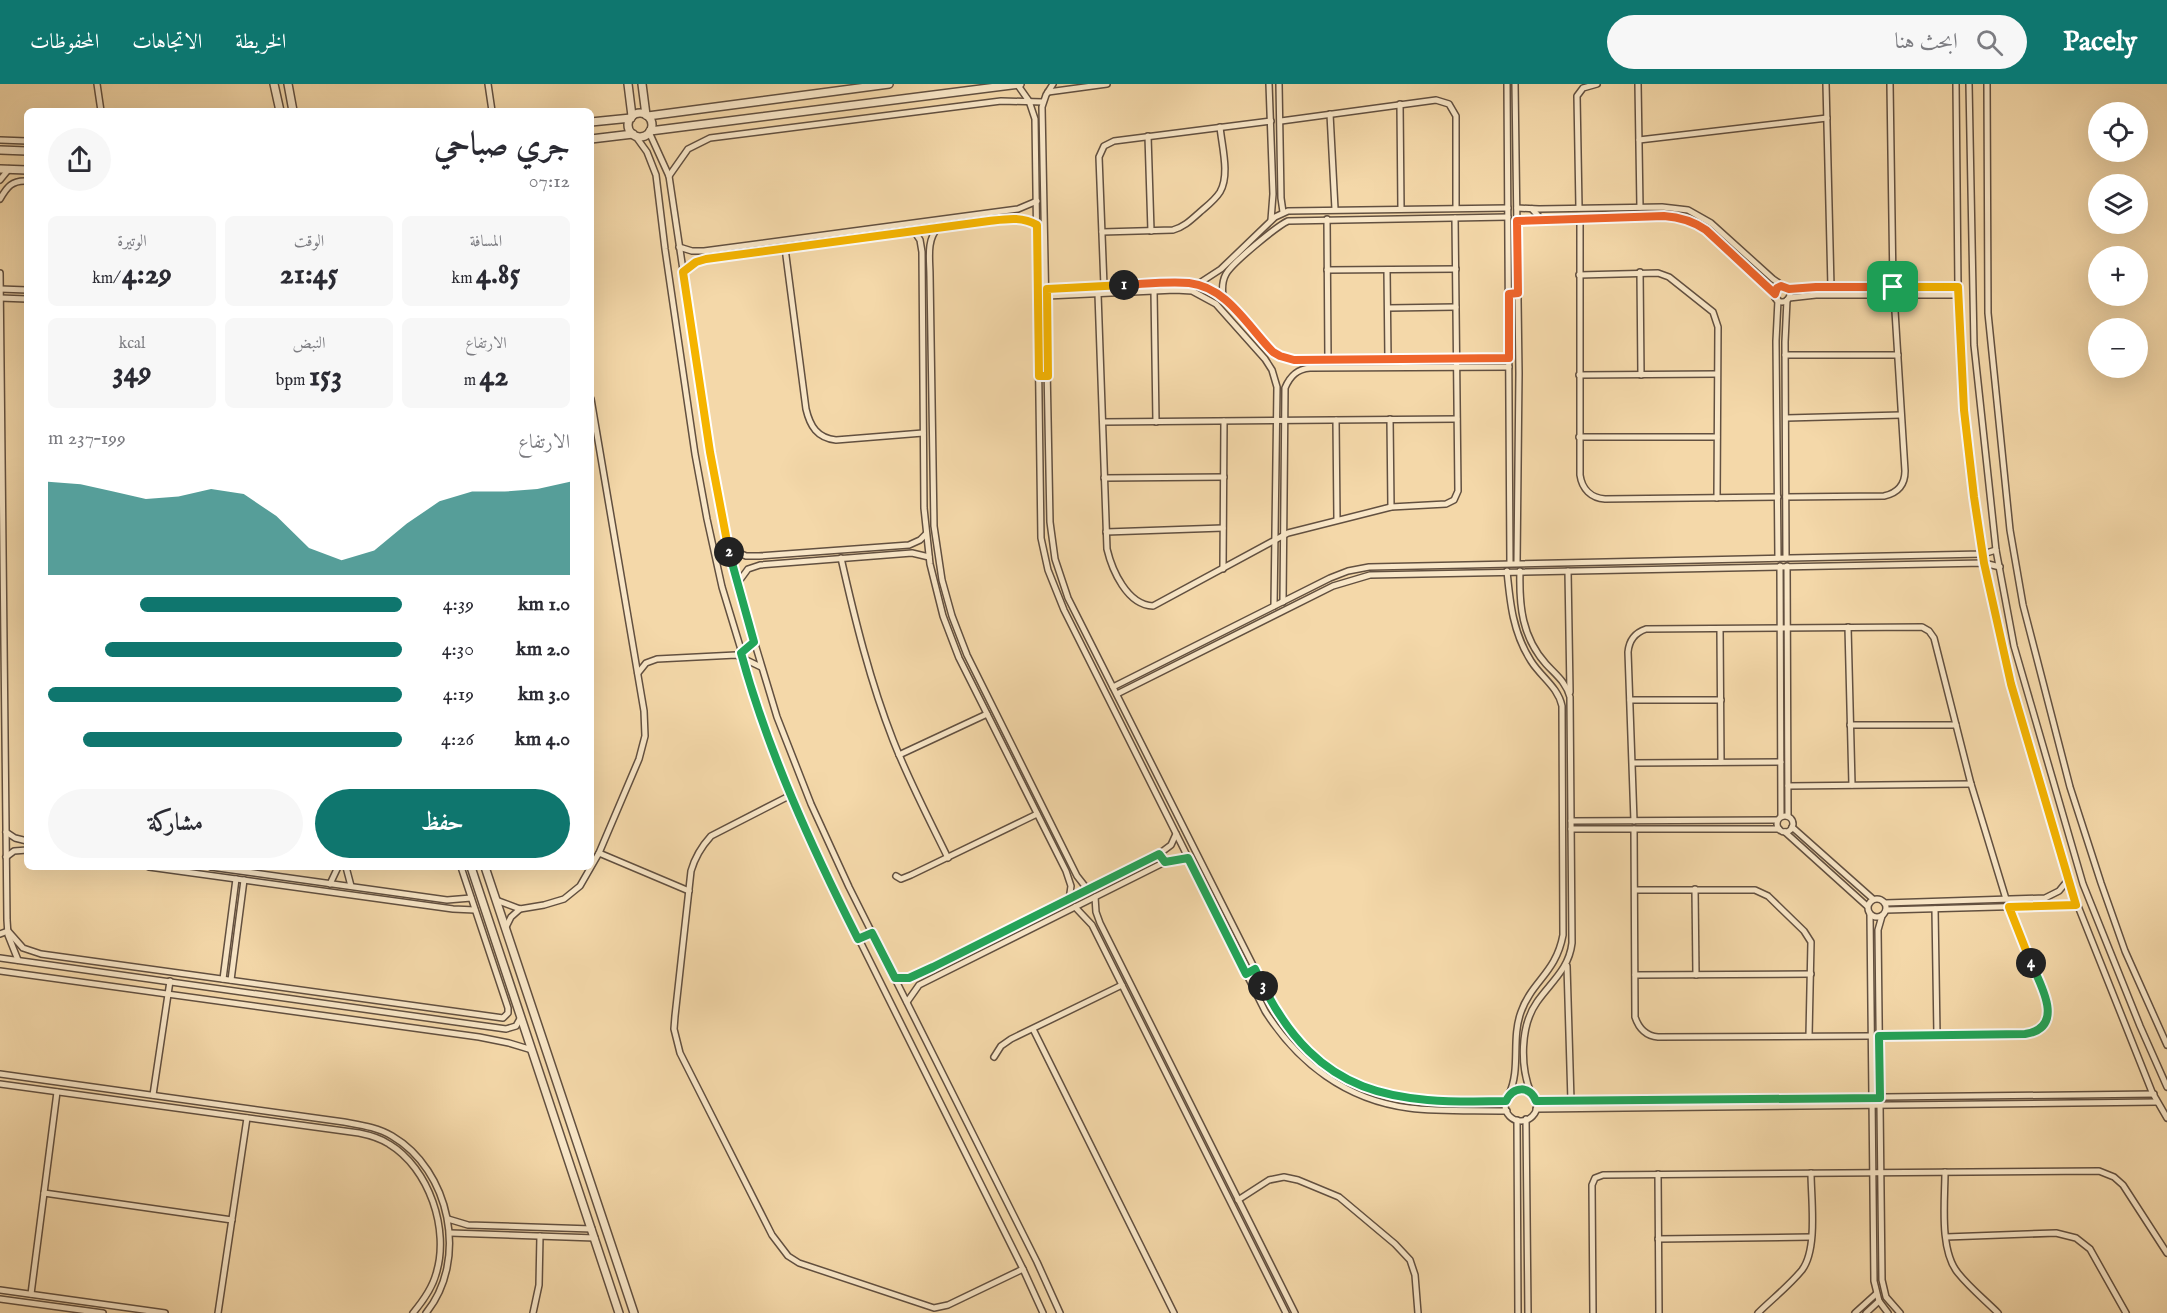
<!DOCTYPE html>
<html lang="ar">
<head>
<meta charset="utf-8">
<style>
  :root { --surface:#fff; --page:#f7f7f7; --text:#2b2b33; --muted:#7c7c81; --accent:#0f766e }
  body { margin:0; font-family:"IM FELL English",Amiri,serif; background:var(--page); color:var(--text); direction:rtl; height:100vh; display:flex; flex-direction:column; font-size:22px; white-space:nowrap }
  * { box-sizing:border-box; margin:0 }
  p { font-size:20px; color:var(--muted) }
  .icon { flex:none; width:33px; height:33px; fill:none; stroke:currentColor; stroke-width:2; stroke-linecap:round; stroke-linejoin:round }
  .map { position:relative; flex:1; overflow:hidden; direction:ltr }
  .drawer { position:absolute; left:24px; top:24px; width:570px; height:762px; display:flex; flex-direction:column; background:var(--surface); border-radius:9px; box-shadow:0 6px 24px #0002; direction:rtl }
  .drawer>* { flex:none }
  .controls { position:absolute; left:2088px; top:18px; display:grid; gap:12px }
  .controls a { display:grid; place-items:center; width:60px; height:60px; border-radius:50%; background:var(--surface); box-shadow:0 6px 24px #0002; font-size:30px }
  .pin { position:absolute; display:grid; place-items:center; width:51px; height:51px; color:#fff; margin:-26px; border-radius:12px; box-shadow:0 3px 9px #0006 }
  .km { position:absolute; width:30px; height:30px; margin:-15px; border-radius:50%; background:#222; color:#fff; font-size:16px; line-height:30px; text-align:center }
  .round { display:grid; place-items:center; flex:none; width:63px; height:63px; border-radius:32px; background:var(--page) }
  .head { display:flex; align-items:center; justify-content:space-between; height:102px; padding:0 24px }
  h1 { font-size:33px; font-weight:700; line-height:45px }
  .figures { display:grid; grid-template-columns:repeat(3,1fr); gap:9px; height:102px; padding:6px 24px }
  .figures div { display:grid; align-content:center; border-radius:9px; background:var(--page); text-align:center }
  .figures b { font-size:30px; font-weight:700 }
  .figures small { font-size:16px; font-weight:400 }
  .figures p { font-size:16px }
  .chart { height:168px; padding:12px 24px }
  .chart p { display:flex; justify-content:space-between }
  .chart svg { width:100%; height:108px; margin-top:6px; fill:var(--accent); opacity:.7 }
  .cta { display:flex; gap:12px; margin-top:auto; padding:12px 24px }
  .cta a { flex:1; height:69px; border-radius:36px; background:var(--accent); color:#fff; font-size:24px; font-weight:700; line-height:69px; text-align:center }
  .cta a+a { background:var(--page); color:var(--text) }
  ul { padding:0 24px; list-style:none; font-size:20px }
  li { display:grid; grid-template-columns:96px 72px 1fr; align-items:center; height:45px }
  li i { height:15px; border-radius:8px; background:var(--accent) }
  header { display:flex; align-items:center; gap:36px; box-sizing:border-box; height:84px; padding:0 30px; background:var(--accent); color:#fff }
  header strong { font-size:28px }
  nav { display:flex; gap:33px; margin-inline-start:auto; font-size:21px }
  .search { width:420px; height:54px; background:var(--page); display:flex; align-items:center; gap:15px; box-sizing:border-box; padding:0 21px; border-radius:33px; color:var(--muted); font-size:22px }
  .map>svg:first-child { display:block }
</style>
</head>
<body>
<header>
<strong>Pacely</strong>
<div class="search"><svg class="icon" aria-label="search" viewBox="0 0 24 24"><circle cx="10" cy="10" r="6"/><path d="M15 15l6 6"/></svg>ابحث هنا</div>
<nav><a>الخريطة</a><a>الاتجاهات</a><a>المحفوظات</a></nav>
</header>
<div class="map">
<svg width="2167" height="1229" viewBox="0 0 2167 1229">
  <rect width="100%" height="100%" fill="#f4d8a9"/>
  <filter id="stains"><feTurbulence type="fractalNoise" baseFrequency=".00333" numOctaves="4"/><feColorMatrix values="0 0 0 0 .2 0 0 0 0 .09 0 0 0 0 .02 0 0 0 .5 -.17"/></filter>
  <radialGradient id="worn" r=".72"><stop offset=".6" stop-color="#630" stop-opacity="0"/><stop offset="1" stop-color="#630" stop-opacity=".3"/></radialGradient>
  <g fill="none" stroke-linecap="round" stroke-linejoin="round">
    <g stroke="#625040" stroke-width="8">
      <g id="minor">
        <path d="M97,0L101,27"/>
        <path d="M488,0L492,27"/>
        <path d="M1017,0L1029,17L1035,35L1041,454L1048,486L1064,526L1265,927C1298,979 1346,1016 1409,1024C1441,1028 1474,1026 1507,1027"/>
        <path d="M1053,0L1046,11L1042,23L1050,438L1055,475L1068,514L1273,921C1299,970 1349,1005 1404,1014C1437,1020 1472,1018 1506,1017"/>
        <path d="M1269,0L1273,110L1271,136"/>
        <path d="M1279,0L1281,114L1283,128"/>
        <path d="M1507,0L1510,479"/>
        <path d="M1515,0L1519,289L1517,479"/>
        <path d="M1638,0L1640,123"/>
        <path d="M1826,0L1831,203"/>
        <path d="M1890,0L1893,203"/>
        <path d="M1956,0L1958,203L1962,297L1971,390L1984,479L2005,579L2070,802L2152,1008L2167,1034"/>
        <path d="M1969,0L1974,261L1996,466L2014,562L2083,800L2140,942L2167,1003"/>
        <path d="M1987,0L1988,229L2010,446L2023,521L2070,703L2101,799L2125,867L2167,961"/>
        <path d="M1048,8L1107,0"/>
        <path d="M1400,20L1401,125"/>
        <path d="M1330,30L1335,125"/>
        <path d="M1281,37L1436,16L1449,20L1456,32V124"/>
        <path d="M649,48L669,92L710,367L728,464L737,500L777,633L811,720L849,803L1037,1178L1060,1229"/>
        <path d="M634,50L647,68L656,91L665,165L695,370L707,435L722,503L763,638L797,726L836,809L1023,1185L1043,1229"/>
        <path d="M1148,52L1151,147"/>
        <path d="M0,56L27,57"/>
        <path d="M1639,56L1827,34"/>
        <path d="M669,92L688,65L710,54L1001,17L1043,18"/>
        <path d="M0,96L9,85"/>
        <path d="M0,115C7,103 12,96 27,97"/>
        <path d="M1517,124L1539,125L1662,123L1688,126L1711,139L1773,195L1783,202"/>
        <path d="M1579,124L1577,12L1583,4L1597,0"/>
        <path d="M1532,125L1541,135L1664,132L1686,136L1705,146L1775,210"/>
        <path d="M1580,134V391C1582,405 1591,414 1605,415L1778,413"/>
        <path d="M1327,135L1328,276"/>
        <path d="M1517,137L1541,135"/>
        <path d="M938,144C926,156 930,176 930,192L934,442L942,496L952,532L967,571L1077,792L1088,806"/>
        <path d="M914,147L920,156L922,168L924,424L930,480L943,532L959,574L1066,787L1071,802L1069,816"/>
        <path d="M1102,148L1173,146C1184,143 1191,136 1200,128C1207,122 1215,116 1220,108C1230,91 1222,63 1220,43"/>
        <path d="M679,163L692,167H704L1018,125L1037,117"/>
        <path d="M785,164L806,325C810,342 817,354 836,356L923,349"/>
        <path d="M1327,186L1456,185"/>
        <path d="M1387,186L1388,275"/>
        <path d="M683,188L696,178L706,175L1012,134L1025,136L1037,141"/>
        <path d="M1640,188L1641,291"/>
        <path d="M0,189L7,836L8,851L18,876"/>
        <path d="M1579,191L1658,189L1669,193L1713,228L1718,243L1717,414"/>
        <path d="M1198,200L1221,185L1275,133L1288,127L1508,124"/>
        <path d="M1104,202L1099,73L1104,62L1114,57L1271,37"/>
        <circle cx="1782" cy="210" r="8"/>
        <path d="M0,205L27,206"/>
        <path d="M1047,205L1178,199C1226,199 1243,238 1273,268L1280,272L1294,276L1509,274"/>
        <path d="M1789,205L1816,203H1958"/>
        <path d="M1154,207L1156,338"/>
        <path d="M1098,210L1107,465C1112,486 1127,521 1153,522L1288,449L1391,423L1446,420L1454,416L1458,407L1455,134"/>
        <path d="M1047,212L1175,206L1192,207L1216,220L1265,275L1272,286L1277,303L1274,522"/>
        <path d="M1223,213C1222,205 1222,197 1226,190C1232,179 1277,142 1288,137L1508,133"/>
        <path d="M0,214L27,215"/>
        <path d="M1789,214L1816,211H1958"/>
        <path d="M1778,216L1776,257L1778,474"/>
        <path d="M1388,224L1456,223"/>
        <path d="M1785,271H1898"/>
        <path d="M1579,291L1717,290"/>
        <path d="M1786,334L1901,331"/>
        <path d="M1390,335L1391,423"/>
        <path d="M1336,336L1337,435"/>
        <path d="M1103,338L1457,335"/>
        <path d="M1579,353H1717"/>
        <path d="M1104,394L1224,393"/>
        <path d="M1786,413L1884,412C1898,409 1905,401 1905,387L1894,211"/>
        <path d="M1106,448L1223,444"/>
        <path d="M728,464L746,472H759L909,461L920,456L926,450"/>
        <path d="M841,474C855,536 870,597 893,656C909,697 929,735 948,774"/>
        <path d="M1786,474L1785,258L1787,216"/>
        <path d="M1780,482L1781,732"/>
        <path d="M1787,482L1788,732"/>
        <path d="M1223,485L1224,337"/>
        <path d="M1507,487C1510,519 1513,549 1531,577C1541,593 1558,603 1562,622L1563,851C1556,889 1532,897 1521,928C1511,955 1521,985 1509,1010"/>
        <path d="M1520,487C1519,522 1522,553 1546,580C1556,591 1566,598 1570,613L1572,859C1569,885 1551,898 1537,918C1520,942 1520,983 1531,1009"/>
        <path d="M1568,487L1570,608"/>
        <path d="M737,500L748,485L760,481L912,469L929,473"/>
        <path d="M1283,518L1285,304C1290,292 1297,285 1310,284L1509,283"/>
        <path d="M1848,543L1852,701"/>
        <path d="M1720,545L1721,678"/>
        <path d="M740,569L754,558"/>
        <path d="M638,589L646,579L657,575L736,571L761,583"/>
        <path d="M1113,603L1330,494L1348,487L1369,483L1983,470L1996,466"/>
        <path d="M1117,610L1333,502L1370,491L1984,479L2000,483"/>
        <path d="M1630,616H1721"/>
        <path d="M1850,641H1956"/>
        <path d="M899,671L987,630"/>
        <path d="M1633,679L1781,678"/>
        <path d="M1788,702L1971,700"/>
        <path d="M791,711L711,752C701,763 695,773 691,787L675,932L674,945L680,969L772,1151L788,1172L799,1179L934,1224L948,1221L1023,1185"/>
        <circle cx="1785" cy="740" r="8"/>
        <path d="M1571,737L1777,736"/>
        <path d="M1634,737L1628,568C1629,557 1634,549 1646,545L1922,543L1929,547L1934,554L1971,700L2006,815"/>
        <path d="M1792,743L1873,815"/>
        <path d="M1571,745H1779"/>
        <path d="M1634,745L1635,933C1639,945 1646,952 1658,953L1871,952"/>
        <path d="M6,748L15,754L27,757"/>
        <path d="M1785,748L1867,822"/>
        <path d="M599,769L689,807"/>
        <path d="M6,773L14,767L27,766"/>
        <path d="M149,783L453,825L475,826"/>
        <path d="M211,783L447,816L471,814"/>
        <path d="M346,783L351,802"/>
        <path d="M896,792L901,795L911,791L1037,730"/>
        <path d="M330,800L338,783"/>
        <path d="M1695,805L1696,891"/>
        <path d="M1635,806H1755L1768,812L1804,847L1811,858L1809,952"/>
        <path d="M1095,813L1096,828L1100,839L1295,1229"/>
        <circle cx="1877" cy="824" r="9"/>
        <path d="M496,816L520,825L544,821L564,815L580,802L599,769L639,675L645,652L644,627L591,315"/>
        <path d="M1885,819L2045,814L2059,807L2068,796"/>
        <path d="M1075,823L1092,841L1286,1229"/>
        <path d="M1935,825L1937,951"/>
        <path d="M1886,826L2076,821"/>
        <path d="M1870,830L1874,1197L1879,1217L1888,1229"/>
        <path d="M1882,832L1878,846L1882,1196L1886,1213L1900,1229"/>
        <path d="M506,843L511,833L520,825"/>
        <path d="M0,850L8,847L23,864L41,870L503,934L508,929V924L461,783"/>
        <path d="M0,874L506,945L516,942L521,933"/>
        <path d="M1567,882L1571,1017"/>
        <path d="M0,887L479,953L509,959L532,966"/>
        <path d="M1635,891L1811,890"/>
        <path d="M895,894H908L933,883L1159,770L1171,761L1176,750"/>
        <path d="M223,895L236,795"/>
        <path d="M231,896L244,796"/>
        <path d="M907,918L919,901L1165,778L1188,774"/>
        <path d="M1033,945L1174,1229"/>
        <path d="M1879,952L2025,950C2041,947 2049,937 2048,921L2009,823"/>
        <path d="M994,973L1001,962L1011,955L1122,901"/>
        <path d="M0,990L344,1038C360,1041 377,1043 392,1052C450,1086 469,1176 426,1229"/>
        <path d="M0,1000L359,1049C369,1051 380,1054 389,1060C429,1084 450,1146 436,1190C432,1205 423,1217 413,1229"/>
        <circle cx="1521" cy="1021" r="16"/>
        <path d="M153,1011L170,897"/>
        <path d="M1537,1017L2154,1010"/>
        <path d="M1536,1025L2157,1018"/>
        <path d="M1526,1035L1528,1229"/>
        <path d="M1517,1036L1518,1229"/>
        <path d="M1945,1088C1945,1116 1939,1166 1958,1189C1970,1204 1985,1216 1998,1229"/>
        <path d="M1658,1090L1659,1229"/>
        <path d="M44,1109L232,1136"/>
        <path d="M1238,1116L1269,1096L1284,1093L1298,1096L1339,1113L1395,1160L1410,1176L1415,1191L1418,1229"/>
        <path d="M448,1135L468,1141L592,1145"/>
        <path d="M450,1149L595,1154"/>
        <path d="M1946,1153L2056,1149L2076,1154L2090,1165L2126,1229"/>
        <path d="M1658,1155L1811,1153"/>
        <path d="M0,1206L165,1229"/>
        <path d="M31,1210L57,1008"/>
        <path d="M0,1215L103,1229"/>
        <path d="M218,1229L247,1034"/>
        <path d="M533,1229L539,1201L540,1152"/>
        <path d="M1593,1229L1592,1101L1595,1094L1603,1091L2099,1087L2114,1093L2123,1101L2167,1169"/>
        <path d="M1758,1229C1772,1215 1789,1202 1802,1186C1818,1165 1811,1114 1811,1089"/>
        <path d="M1855,1229L1876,1210"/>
        <path d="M1866,1229L1879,1217"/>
      </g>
    </g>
    <g stroke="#625040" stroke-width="10">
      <g id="tertiary">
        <path d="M274,0L280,27"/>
        <path d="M288,0L293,27"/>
        <path d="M628,0L632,32"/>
        <path d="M642,0L646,31"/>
        <circle cx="640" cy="41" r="12"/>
        <path d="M648,32L889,0"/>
        <path d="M591,38L631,34"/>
        <path d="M650,47L1020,0"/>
        <path d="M591,55L633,50"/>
        <path d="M0,66L27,67"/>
        <path d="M0,85L27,86"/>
        <path d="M471,783L619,1229"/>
        <path d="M485,783L634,1229"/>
      </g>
    </g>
    <use href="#minor" stroke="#f8e6c7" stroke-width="5"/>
    <use href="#tertiary" stroke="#f8e6c7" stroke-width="7"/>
  </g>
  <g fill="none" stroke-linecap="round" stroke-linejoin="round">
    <g stroke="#fff" stroke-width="12">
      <path id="split-1" d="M1124,201C1145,200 1168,197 1189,199C1227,203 1248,243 1273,268L1280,272L1294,276L1509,274V210L1518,209L1517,137L1664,132C1679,133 1693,137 1706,146L1775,210L1777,204L1781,202L1789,205L1816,203H1893"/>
    </g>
    <g stroke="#fff" stroke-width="12">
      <path id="split-2" d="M729,468L710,368L683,188L696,178L706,175L989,137C1006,135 1022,132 1037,141L1039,292H1048L1047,205L1124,201"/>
    </g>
    <g stroke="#fff" stroke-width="12">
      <path id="split-3" d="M729,468L754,558L741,569C768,668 812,764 858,855L872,849L895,894H909L933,883L1159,770L1165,778L1188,774L1246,890L1255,885L1263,902"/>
    </g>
    <g stroke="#fff" stroke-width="12">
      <path id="split-4" d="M1263,902C1320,1013 1391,1020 1506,1017C1513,1002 1530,1001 1536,1017L1880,1014L1879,952L2025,950C2066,944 2041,901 2031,879"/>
    </g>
    <g stroke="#fff" stroke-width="12">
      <path id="split-5" d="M1893,203H1958L1964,326L1974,413L1984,479L2011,600L2076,821L2009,823L2031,879"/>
    </g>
    <use href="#split-1" stroke="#f0652b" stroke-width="8"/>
    <use href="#split-2" stroke="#f5b400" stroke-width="8"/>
    <use href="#split-3" stroke="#22a559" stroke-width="8"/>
    <use href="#split-4" stroke="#22a559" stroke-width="8"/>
    <use href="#split-5" stroke="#f5b400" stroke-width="8"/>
  </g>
  <rect width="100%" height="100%" filter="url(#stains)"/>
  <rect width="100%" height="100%" fill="url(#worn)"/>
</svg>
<div class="controls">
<a><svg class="icon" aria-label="locate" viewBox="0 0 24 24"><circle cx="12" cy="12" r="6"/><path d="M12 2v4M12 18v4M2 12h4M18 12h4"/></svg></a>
<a><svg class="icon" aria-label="layers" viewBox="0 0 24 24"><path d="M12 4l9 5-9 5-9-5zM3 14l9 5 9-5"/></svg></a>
<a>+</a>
<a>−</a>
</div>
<div class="pin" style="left:1893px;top:203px;background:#1e9e55"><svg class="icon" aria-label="arrive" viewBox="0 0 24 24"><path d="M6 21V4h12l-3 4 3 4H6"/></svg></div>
<b class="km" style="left:1124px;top:201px">1</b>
<b class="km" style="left:729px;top:468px">2</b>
<b class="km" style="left:1263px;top:902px">3</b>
<b class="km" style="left:2031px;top:879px">4</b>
<section class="drawer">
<div class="head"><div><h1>جري صباحي</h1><p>07:12</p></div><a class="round"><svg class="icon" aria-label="share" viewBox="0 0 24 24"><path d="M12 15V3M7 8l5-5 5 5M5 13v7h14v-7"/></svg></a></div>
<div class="figures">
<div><p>المسافة</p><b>4.85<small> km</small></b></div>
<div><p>الوقت</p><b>21:45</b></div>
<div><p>الوتيرة</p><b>4:29<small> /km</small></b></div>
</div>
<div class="figures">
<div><p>الارتفاع</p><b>42<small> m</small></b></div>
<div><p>النبض</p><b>153<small> bpm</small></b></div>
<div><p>kcal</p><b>349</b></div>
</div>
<div class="chart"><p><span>الارتفاع</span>199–237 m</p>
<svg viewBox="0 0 160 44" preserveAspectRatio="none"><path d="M0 44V6L10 7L20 10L30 13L40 12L50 9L60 11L70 20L80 33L90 38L100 34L110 23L120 14L130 10L140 10L150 9L160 6V44z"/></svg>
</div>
<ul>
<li><b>1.0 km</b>4:39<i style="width:74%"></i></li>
<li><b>2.0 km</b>4:30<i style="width:84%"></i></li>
<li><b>3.0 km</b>4:19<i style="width:100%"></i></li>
<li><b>4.0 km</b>4:26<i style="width:90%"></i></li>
</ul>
<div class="cta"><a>حفظ</a><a>مشاركة</a></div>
</section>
</div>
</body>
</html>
